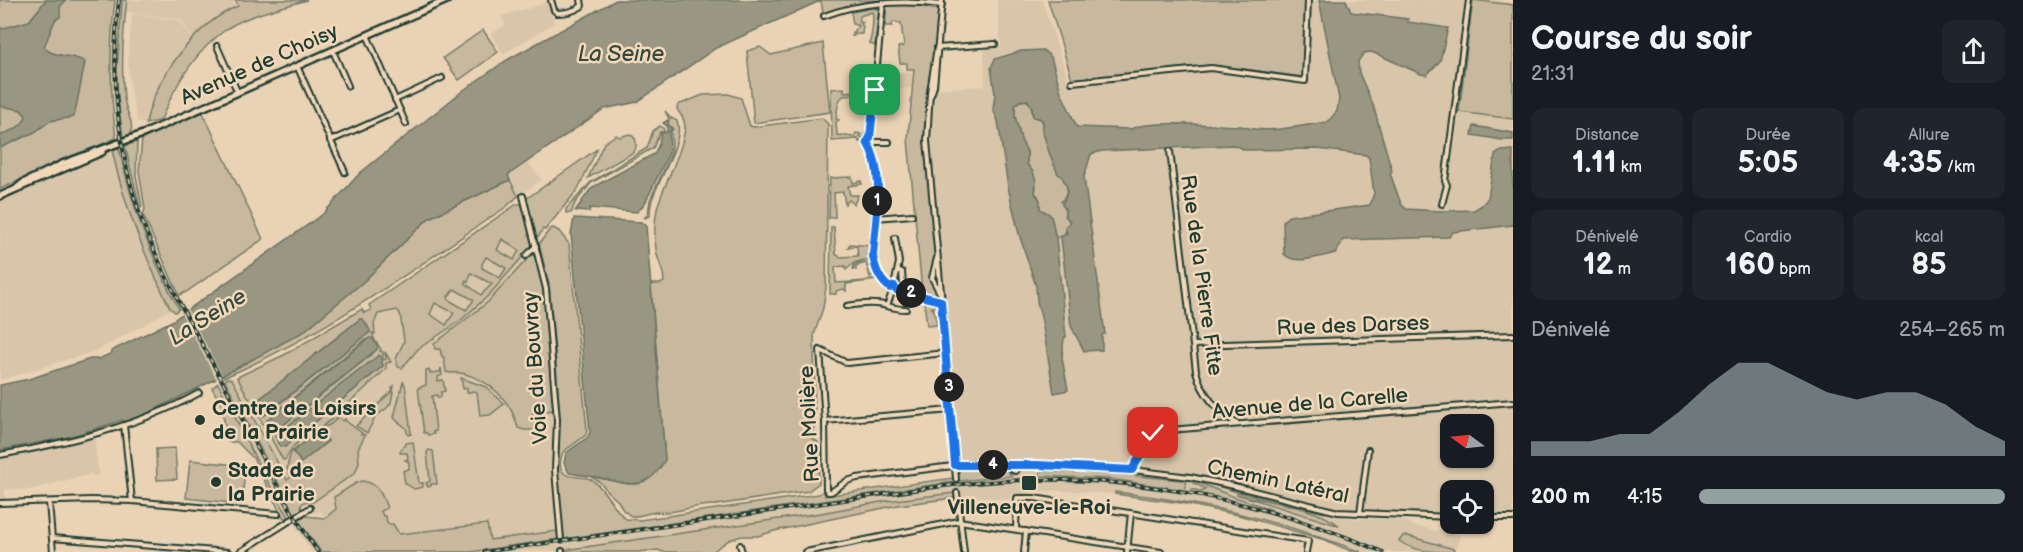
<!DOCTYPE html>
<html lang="fr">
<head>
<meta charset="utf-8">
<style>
  :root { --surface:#171b24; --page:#20242c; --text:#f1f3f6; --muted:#9ea1a6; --accent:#92a19f }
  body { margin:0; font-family:"Balsamiq Sans",sans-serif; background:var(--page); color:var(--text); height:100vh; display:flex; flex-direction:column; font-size:22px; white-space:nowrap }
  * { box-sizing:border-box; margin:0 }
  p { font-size:20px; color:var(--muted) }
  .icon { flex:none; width:33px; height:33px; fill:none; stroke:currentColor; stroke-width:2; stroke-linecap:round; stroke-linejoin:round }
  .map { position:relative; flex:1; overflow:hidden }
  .panel { display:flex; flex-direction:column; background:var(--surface); width:510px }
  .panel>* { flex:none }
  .needle { width:39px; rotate:285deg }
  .tools { position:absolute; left:1440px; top:414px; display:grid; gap:12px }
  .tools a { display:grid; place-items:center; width:54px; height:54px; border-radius:12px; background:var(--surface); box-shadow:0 2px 4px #0004; font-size:30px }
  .pin { position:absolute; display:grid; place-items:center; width:51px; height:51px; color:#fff; margin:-26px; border-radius:12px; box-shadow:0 3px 9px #0006 }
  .km { position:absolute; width:30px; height:30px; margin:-15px; border-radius:50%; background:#222; color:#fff; font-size:16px; line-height:30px; text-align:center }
  .round { display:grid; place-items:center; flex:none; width:63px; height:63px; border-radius:12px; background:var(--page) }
  .overview { display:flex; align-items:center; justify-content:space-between; height:102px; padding:0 18px }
  h1 { font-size:33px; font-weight:800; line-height:45px }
  .figures { display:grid; grid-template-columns:repeat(3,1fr); gap:9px; height:102px; padding:6px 18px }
  .figures div { display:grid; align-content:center; border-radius:12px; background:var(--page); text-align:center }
  .figures b { font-size:30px; font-weight:800 }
  .figures small { font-size:16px; font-weight:400 }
  .figures p { font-size:16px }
  .chart { height:168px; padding:12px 18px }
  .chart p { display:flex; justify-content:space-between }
  .chart svg { width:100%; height:108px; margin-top:6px; fill:var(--accent); opacity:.7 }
  ul { padding:0 18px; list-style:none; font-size:20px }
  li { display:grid; grid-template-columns:96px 72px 1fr; align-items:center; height:45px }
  li i { height:15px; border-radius:8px; background:var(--accent) }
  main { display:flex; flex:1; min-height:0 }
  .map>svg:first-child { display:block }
</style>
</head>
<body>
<main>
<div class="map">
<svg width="1513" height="552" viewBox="0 0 1513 552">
  <rect width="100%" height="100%" fill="#ead2b4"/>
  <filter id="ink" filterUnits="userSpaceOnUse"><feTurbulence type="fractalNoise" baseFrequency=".0167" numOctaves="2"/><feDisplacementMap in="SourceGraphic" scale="12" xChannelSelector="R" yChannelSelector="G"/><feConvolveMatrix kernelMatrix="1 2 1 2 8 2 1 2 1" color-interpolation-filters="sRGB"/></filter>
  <g filter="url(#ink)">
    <g fill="#d9c5a9" fill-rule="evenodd">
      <path d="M129,0H234L236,12L194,39L180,19L127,12Z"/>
      <path d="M548,0L554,23L503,54L491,34L506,25L501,16L541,5Z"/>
      <path d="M997,0H1042L1070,85L1212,70L1305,86L1309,81L1311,0H1493L1513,3V516L1484,515V490H1450V514L1342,511L1235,484L1117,464L963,461L959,458L930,141L936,89L985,86L984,49L1001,45ZM1450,424H1484V458H1450Z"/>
      <path d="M132,14L179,20L193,39L162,84L145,124L138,122L131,94L128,61Z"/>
      <path d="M912,72L913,88L879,90L880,74Z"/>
      <path d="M114,149L120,182L127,207L145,255L170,309L151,321L96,351L0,380V201Z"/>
      <path d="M527,162L542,180L518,196L507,175Z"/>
      <path d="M517,204H522L532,242L525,255L528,257L531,255L536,256L543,286L554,418L551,469L557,531L433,549L325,518L321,511L314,513L308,505L304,503L301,505L232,379L284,355L362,309L364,313L371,310L369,305Z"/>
      <path d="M229,388L263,448L295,515L290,518L278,500L255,456L223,391Z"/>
      <path d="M94,437L99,475L92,476L91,474L29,490L5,489V499H0V456L66,445Z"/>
      <path d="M964,467L1039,468L1041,470L1059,471L1117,474L1116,481L1184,490L1187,479L1204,482L1237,492L1346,518L1404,520L1414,526L1460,535L1456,549L1403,536L1424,552H1361L1273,521L1205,505L1162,498L1116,492L1115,494L1078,491H1032L1031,495H1011L1009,500L960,495L958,470Z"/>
      <path d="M953,482L954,493L886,501L821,513L565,550L564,539Z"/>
      <path d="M298,520L306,531L321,552H312L302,537L294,523Z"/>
      <path d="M558,539L559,551L471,552Z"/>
    </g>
    <g fill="#c8b99e" stroke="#747b69" stroke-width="1.5" fill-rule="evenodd">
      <path d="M0,0H115C109,46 110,92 116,138L0,189Z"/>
      <path d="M122,0H127C123,32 121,66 124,98C125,111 134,120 131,134L123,138L116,83Z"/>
      <path d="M235,0H307C283,7 248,15 228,28C195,51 175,84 161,120L146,124C154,79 196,23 238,6Z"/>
      <path d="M821,0H880L823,13Z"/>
      <path d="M1048,0H1306L1303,77L1212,65L1072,79Z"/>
      <path d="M1473,0L1513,5V119L1459,112Z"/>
      <path d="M905,4L939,10L928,102L926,145L936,258L930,278L938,294L936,297L923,294L922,292L908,139L914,69H907V63H900L898,47L904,46L901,23L893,22L892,26H885L887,7L889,5Z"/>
      <path d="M879,7L876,9H879L875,46L869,43C872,39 874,16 872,12L860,16L859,21L863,22L861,24L863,26L862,34H855L854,36H852V32H854V30L859,26L853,24L851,12Z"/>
      <path d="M483,30L498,52L459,80L443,58Z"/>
      <path d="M823,43L830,112L754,123L747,51L760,47L771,55Z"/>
      <path d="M844,88V92L859,91V88L871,91L870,99H868V95L865,94L843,96C836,102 838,111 836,119L839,120L836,122L837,135L854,137L856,133L861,134L860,137L863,138L867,129C866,136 866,141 859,142L858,139L832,141L831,89Z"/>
      <path d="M728,94L741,98L750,126L754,127L822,118L828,124L826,287L823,308L814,335L815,423L811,438L818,442L819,483L808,491L716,505C700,504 685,510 669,512C664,513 659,512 655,512C647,513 639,517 631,516L623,510L618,501L608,492L600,482L590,476L627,484H639L665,460L651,284H660L664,282C664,272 660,264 657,255C654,240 654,224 657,209C661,189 690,139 684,121C683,117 679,113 677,109L678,105L703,95Z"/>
      <path d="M1025,100L1031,104L1032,114L1035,117L1041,119C1046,127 1047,148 1052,159C1056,168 1067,179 1067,189C1067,194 1064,198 1061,202L1065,208V215L1070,222C1064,231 1069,234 1056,238C1053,231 1054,220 1049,214C1046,212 1043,211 1040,209L1038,196L1035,193L1036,187L1033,172L1027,164V152L1021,140L1015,116V104L1018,102Z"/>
      <path d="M202,111L263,239L186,292L179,295L143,215L145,209L139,171L142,139Z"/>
      <path d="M665,111L671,118L677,121C685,138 659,180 653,197C650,204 650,210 650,216L644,218L648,214L650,200L672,151L671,131L673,129L668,124L669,119Z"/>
      <path d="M660,126L664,129V132H660L653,148L591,183L575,203L571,213H566V209L591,182L647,148L653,131Z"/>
      <path d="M629,134C637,137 638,145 634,152L588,178L604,143L616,135L620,137Z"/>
      <path d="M137,142L136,175L142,207L140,208L125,146Z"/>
      <path d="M119,148C132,207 150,256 179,309L175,312L170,308C146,258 125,209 113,154L114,149Z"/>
      <path d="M597,149L578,189L545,230L543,229L539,236H536L526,199Z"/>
      <path d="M852,177L853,183L861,181L862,184L848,186L850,195H858L854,204L849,200L845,204L843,192L834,193L835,217L829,218L830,178Z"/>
      <path d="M510,180L518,196L506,207C415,268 325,334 223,378L222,376L303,332L363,282L429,218Z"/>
      <path d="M517,204H522L532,242V246L489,295L461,320L418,349L402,368L398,367L396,359L404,341L400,313L397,310L378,314L374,324L375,334L372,333L375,341L381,349L380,351L383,352V360L386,359L385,352L391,362L386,363V369L348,404L333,415L334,417C320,432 292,438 286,459L283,460L237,377L284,355L362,309L364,313L371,310L369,305ZM502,239L519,250L514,260L497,250ZM486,257L506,268L500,278L482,268V264ZM471,273L492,284L481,295L465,283L466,280L468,282ZM454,289L474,300L466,310L449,300L448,297ZM435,303L454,313L446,325L430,314ZM360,319L370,332L369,333L264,416L256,404L257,401ZM365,340L377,349L370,356L278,429L267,422L271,416ZM379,356L383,366L285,447L276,436Z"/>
      <path d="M831,227H834L836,255H839V257L858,256L857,246L848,247L850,244L871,246V260H866L869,262L871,261L870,263L875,274L870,277L866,263L856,266V270L853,269L854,265L866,260H864L854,263L846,270L845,266L835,267L836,283L867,281L875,278L877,280L846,284V291L843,289L836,291V294H830Z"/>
      <path d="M553,228L559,231L569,244L587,430L586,435L563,452C560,459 558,468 565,474C572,479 584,475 592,480C605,488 613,509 626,519L640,520L819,494L824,490L825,496L953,478V482L564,539L557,464L560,418L556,365L549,284L539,244L550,229Z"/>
      <path d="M531,255L536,256L543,286L553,410L533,413L535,430H524L518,428C511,400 489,379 461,373C455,372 452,374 446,372L444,357H442L440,349H435L434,344L488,302Z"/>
      <path d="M925,299L935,302L934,308L931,307L934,310L937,325L927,326L924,301H927Z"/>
      <path d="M441,368L442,375L438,377V381L443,380L445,391L441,392V397L438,398L437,395L432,396L436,431L433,432L434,434L428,435L427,433H424L418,388L426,385V370H429L430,373L440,372Z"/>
      <path d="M229,378L232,379L287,480L291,477L287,468L291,452L292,451L301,462L328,441L320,429L331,424L338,417L343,421L345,419L347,422L362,433L361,434L365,435L358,449L359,463L355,473L313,502L306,501L301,505L302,509L295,515L225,380Z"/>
      <path d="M461,378L486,387L504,404L490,415L480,416L477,392L473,391L467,393V388L463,389Z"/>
      <path d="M403,382L405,384L411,434L408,435L406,428L396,420L394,417Z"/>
      <path d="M218,383C241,428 262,476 290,518H284L279,510L253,458L237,442H228L221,404L212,388Z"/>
      <path d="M394,386L391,403L386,409L376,416L367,433L356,426L393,390L392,388Z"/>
      <path d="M413,442L419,483H423V487L414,489L405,483L403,471L409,469V462L405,460L408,459L407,453H400V451L406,443Z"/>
      <path d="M175,448L177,479L157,480L156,449Z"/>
      <path d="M429,450L433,451L437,484H431V486L428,487L426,483L430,481L427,452Z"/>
      <path d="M190,460L245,466L242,504L186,498Z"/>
      <path d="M964,467H1005L1012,476L958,481V470Z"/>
      <path d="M1040,471L1118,474L1180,480L1187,479L1185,490L1110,479L1040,476Z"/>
      <path d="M362,481C379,483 382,495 387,508L381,511L383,516H385L388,524H393L399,534L487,524L490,540L557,531L558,539L471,552H321L298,520L305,516L325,518L336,509L334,497L356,483Z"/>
      <path d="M1194,481L1232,496L1273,510L1191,492L1192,489L1201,492L1206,489L1193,483Z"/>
      <path d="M1204,482L1288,501L1325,513L1237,492Z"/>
      <path d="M1115,492C1200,501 1281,521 1361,552H1353L1325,540L1242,516L1181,503L1115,494Z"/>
      <path d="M954,493V498L898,505L774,531L758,536H742L729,540L712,552H663L658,550L638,552H565V550L821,513L886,501Z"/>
      <path d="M1236,494C1270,503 1312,505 1340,526Z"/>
      <path d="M1403,536H1408L1454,549L1453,552C1434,552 1415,552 1399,541Z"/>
    </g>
    <g fill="#999781" stroke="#687362" stroke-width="1.5">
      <path d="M46,0H66L60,7V17L55,20L44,47C53,58 73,54 85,62L75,113L73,117L50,121L35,132L0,148V136C10,130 23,128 26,116L21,110L0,106V29L29,21Z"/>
      <path d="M616,0H822L716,48L637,102L604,109L508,175L510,180L429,218L363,282L303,332L216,379L144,415L123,422V420L69,437L0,450V385L29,379L90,359H99L112,353L111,351L172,321L323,214L360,173L465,89L507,60Z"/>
      <path d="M1319,0H1346L1351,12L1408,19V22L1448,28L1440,61L1427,75L1421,74L1379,55L1371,52L1364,53L1358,61L1359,73L1373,105L1392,171L1390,173L1401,204L1406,209L1440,211L1474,210L1482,205L1488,198L1495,155L1501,151L1513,150V225L1453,232L1449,237L1343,240L1336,253C1321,256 1295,266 1284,254L1283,221L1289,216L1370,205L1374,193L1369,158L1366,155L1318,149L1246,150L1233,145L1102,151L1091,154L1084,177L1105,334L1102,335V350L1084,351L1071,326L1061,237L1067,233L1065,227L1070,222L1065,215V208L1062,205L1067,193V187L1062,177L1058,174L1049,152L1043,133V121L1039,118L1033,117L1032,108L1028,100L1019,101L1015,106V116L1021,140L1027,152V164L1033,172L1036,181L1035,193L1040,200V209C1043,211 1046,212 1049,214C1054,220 1053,231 1056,238L1066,337L1064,338L1062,358L1068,390L1054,393L1042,321L1037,301L1036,286L1019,234L1008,187L998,121L993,109L995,94L991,67L995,59L1021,51L1043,50L1051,57L1061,92L1077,127L1131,129C1148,119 1219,126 1241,126C1266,135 1302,125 1328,122L1337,111L1339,99Z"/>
      <path d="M668,120V125L672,129L669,132L670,151L645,203L637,212L590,208L589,212L575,211L590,190L597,185L654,154L659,144L661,133L667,132V126L663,123Z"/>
      <path d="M1474,126L1513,133V140H1502L1472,135Z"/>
      <path d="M574,218L641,222L646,226L665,460C648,491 631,485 601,478C590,476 580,475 569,473L564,463L566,453L588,437L590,432L571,235Z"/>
      <path d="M360,319H363L370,330L369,333L263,416L256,404L257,401Z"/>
      <path d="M369,338H372L378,346L377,349L278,429L272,431L267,420Z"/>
      <path d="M379,355L381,357L383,366L285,447L280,446L275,436Z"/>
      <path d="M320,430L328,441L301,463L293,451Z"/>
    </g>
    <path fill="#ead2b4" d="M186,307L224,379L218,382L180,311Z"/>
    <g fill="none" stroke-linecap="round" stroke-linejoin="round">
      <g stroke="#c1b49a" stroke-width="4" stroke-dasharray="4 2" stroke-linecap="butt">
        <path d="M956,479L957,493"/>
        <path d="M561,540L562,551"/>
      </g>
      <g stroke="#1f3d34" stroke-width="8">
        <g id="minor">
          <path d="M551,0L554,10L557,13C565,13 575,11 582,6L581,0"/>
          <path d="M824,16C860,2 904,0 942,5"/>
          <path d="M367,35L406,124"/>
          <path d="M217,46L237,91"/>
          <path d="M937,48L995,44"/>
          <path d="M333,51L348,86"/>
          <path d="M936,53L930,92L927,141L941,292L956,479"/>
          <path d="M297,66L345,172"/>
          <path d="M1072,82L1211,68L1305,81L1308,0"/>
          <path d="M931,95L934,86L942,0"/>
          <path d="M395,100L442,78"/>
          <path d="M870,138L875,142L871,147L867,143L870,138L883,2"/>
          <path d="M330,141L400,110"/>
          <path d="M875,142H889"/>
          <path d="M871,147C873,158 877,168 878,179C880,210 860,268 890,287"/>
          <path d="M1170,151L1196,371C1202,395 1217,410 1237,424"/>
          <path d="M523,196L546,289L557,420L555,470L561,540"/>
          <path d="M1442,204L1447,185L1445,181L1469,0"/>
          <path d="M876,218L912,215"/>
          <path d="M526,256L536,246"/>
          <path d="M937,258L932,278L941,295"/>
          <path d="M899,271L902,272L903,285"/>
          <path d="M894,286L899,262L895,238"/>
          <path d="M896,290L892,292L890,289L894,286L896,290L941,301"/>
          <path d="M847,306C859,304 875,302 887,306C894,308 898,309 906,309"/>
          <path d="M887,306L892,292"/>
          <path d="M1194,345L1513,335"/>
          <path d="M946,353L847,363L820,350L825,421L826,489L828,492H831L847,481L857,478L969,464L1038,465L1133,470L1190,477L1234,486L1338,512L1450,517"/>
          <path d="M825,421L951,410"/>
          <path d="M124,425L132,501"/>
          <path d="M0,455C66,443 140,426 199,393"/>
          <path d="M1010,465V468L1015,471L1021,465"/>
          <path d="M1133,470L1150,435L1157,431L1513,402"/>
          <path d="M957,493L964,552"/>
          <path d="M49,502L53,552"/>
          <path d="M0,503L91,500L132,501L278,514"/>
          <path d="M1360,513L1368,450"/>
          <path d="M1484,518H1513"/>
          <path d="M1016,529L1017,498H1034L1308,541L1306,552"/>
          <path d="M52,538L228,552"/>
          <path d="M740,545L742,552"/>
          <path d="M562,551V552"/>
          <path d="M240,552L310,508"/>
          <path d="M806,552L959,521L1161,552"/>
          <path d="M1024,552L1026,531"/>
          <path d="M1127,552L1131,513"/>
        </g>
      </g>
      <g stroke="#1f3d34" stroke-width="10">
        <g id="secondary">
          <path d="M17,188L23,183L62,164L143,134L447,0"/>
          <path d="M0,196L102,152"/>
        </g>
      </g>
      <use href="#minor" stroke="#f2d8b9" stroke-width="4"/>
      <use href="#secondary" stroke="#f2d8b9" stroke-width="5"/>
      <g stroke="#1f3d34" stroke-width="4">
        <g id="rail">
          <path d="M119,0C109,80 118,162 148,236C170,290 200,339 227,390C256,444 282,502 318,552"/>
          <path d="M484,552C584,538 684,524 784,509C857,499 929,485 1002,481C1131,473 1265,501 1383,552"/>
        </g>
      </g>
      <use href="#rail" stroke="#f2d8b9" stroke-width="1.5" stroke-dasharray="4.5" stroke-linecap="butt"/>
    </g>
  </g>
  <g fill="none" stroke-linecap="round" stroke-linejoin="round" filter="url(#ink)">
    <g stroke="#fff" stroke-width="12">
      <path id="route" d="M875,90L870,138L867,142C886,172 875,220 873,256C875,269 879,280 890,288L894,286L896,290L941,301L955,465H1038L1132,470L1153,433"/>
    </g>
    <use href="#route" stroke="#1a73e8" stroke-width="8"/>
  </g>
  <g fill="#1f3d34" stroke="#f2d8b9" stroke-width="2">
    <circle cx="200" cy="420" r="6"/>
    <circle cx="216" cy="482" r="6"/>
    <rect x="1021" y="475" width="16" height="16" rx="3"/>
  </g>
  <g text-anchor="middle" stroke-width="5" stroke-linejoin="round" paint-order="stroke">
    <g font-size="21" fill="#1f3d34" stroke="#f2d8b9">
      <text transform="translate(259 64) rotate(-24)" y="7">Avenue de Choisy</text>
      <text transform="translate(1202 275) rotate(82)" y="7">Rue de la Pierre Fitte</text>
      <text transform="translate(1353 325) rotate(-2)" y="7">Rue des Darses</text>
      <text transform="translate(535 368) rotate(-94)" y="7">Voie du Bouvray</text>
      <text transform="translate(1310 403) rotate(-5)" y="7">Avenue de la Carelle</text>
      <text transform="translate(809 424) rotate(-93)" y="7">Rue Molière</text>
      <text transform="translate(1278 481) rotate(12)" y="7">Chemin Latéral</text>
    </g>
    <g font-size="21" font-weight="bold" fill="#1f3d34" stroke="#f2d8b9" text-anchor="start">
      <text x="212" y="415">Centre de Loisirs<tspan x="212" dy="24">de la Prairie</tspan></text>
      <text x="228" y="477">Stade de<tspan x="228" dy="24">la Prairie</tspan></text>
      <text x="1029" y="514" text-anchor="middle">Villeneuve-le-Roi</text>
    </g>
    <g font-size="22" font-style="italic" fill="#314a40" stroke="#f2d8b9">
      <text x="621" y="61">La Seine</text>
      <text transform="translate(207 316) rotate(-32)" y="8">La Seine</text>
    </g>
  </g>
</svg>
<div class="tools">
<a><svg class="needle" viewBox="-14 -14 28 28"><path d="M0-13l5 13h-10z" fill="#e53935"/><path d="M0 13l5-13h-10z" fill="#9ea1a6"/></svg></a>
<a><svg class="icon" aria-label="locate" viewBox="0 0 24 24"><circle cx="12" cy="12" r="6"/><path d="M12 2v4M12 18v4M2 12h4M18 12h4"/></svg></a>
</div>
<div class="pin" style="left:875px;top:90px;background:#1e9e55"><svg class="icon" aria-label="arrive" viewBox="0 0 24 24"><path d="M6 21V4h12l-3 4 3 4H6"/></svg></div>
<div class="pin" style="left:1153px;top:433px;background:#d93025"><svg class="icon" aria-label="check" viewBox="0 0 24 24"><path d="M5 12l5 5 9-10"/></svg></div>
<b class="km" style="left:877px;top:201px">1</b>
<b class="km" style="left:911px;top:293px">2</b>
<b class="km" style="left:949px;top:387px">3</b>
<b class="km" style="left:993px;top:465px">4</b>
</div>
<section class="panel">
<div class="overview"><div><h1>Course du soir</h1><p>21:31</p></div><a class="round"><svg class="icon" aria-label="share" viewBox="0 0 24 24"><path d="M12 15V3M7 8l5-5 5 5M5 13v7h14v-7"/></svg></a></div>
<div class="figures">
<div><p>Distance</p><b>1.11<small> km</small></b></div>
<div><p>Durée</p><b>5:05</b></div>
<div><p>Allure</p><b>4:35<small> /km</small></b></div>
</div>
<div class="figures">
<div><p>Dénivelé</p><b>12<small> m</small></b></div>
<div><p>Cardio</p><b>160<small> bpm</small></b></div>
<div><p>kcal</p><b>85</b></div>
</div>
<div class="chart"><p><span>Dénivelé</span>254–265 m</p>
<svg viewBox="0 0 160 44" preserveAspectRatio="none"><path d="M0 44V38L10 38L20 38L30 35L40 35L50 26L60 15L70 6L80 6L90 12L100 18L110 21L120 18L130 18L140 23L150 32L160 38V44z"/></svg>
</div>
<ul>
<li><b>200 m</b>4:15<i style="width:100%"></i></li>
</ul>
</section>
</main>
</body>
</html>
